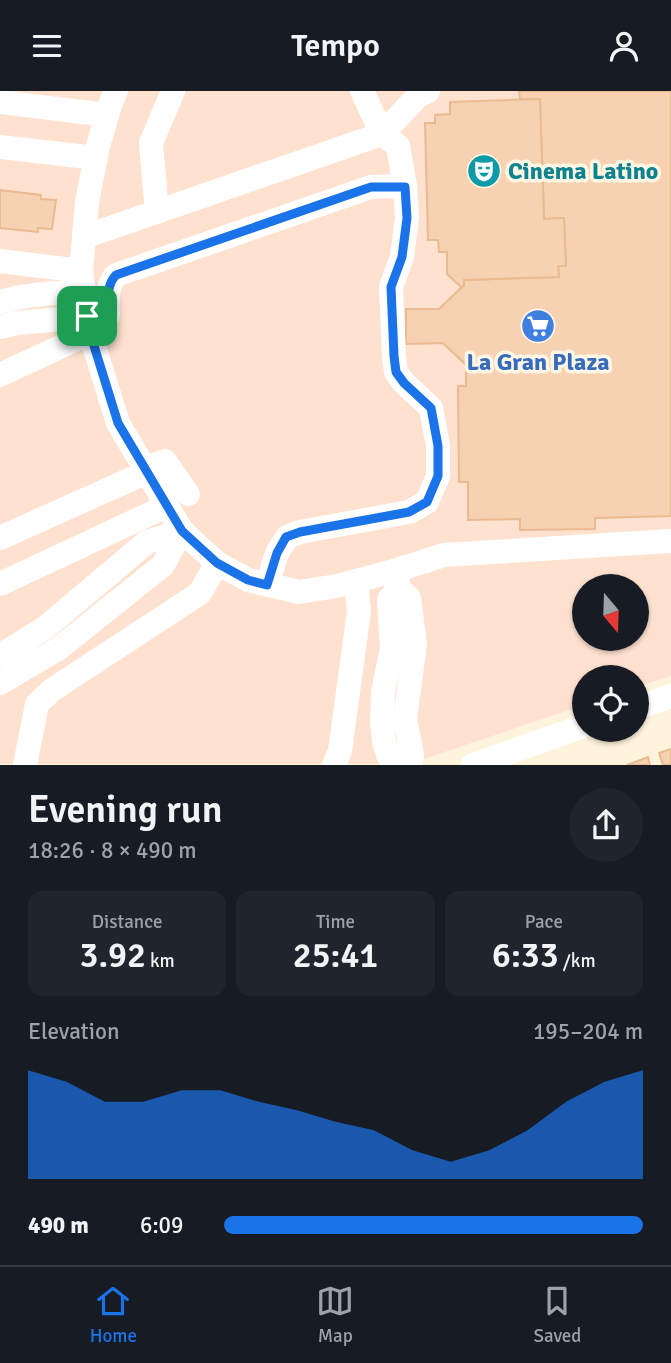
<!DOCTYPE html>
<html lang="en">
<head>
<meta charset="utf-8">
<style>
  :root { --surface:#171b24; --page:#20242c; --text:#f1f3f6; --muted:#9ea1a6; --line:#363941; --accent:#1a73e8 }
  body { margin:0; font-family:Signika,sans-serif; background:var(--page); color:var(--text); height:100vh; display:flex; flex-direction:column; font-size:26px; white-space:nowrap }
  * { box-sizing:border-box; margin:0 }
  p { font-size:23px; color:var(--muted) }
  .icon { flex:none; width:38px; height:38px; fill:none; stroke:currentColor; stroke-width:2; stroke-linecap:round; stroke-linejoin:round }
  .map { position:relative; height:674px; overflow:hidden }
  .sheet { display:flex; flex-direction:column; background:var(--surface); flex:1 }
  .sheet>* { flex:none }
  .needle { width:46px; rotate:161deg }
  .fabs { position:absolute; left:572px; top:483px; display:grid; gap:14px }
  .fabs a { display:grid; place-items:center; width:77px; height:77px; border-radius:50%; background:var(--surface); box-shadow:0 2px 5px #0004; font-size:35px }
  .pin { position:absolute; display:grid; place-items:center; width:60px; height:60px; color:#fff; margin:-30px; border-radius:14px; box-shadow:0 4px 10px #0006 }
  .round { display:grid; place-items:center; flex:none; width:74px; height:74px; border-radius:37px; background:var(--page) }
  .head { display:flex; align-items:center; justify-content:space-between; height:119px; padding:0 28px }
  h1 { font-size:38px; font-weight:600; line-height:52px }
  .stats { display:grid; grid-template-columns:repeat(3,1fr); gap:10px; height:119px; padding:7px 28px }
  .stats div { display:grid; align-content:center; border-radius:14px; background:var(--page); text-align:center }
  .stats b { font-size:35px; font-weight:600 }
  .stats small { font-size:19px; font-weight:400 }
  .stats p { font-size:19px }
  .chart { height:196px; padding:14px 28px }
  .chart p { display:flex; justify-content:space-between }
  .chart svg { width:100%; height:126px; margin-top:7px; fill:var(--accent); opacity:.7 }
  ul { padding:0 28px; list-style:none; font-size:23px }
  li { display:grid; grid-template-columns:112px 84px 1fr; align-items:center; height:52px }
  li i { height:18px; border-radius:9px; background:var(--accent) }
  header { display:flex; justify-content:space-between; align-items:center; height:91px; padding:0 28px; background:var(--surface); font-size:32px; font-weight:600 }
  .tab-bar { display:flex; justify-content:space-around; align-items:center; height:98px; border-top:2px solid var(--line); background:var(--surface); font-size:19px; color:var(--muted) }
  .tab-bar a { display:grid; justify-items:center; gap:4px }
  .tab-bar .on { color:var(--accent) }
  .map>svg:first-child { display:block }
</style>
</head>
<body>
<header><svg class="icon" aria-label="menu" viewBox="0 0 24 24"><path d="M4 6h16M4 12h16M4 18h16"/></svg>Tempo<svg class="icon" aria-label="person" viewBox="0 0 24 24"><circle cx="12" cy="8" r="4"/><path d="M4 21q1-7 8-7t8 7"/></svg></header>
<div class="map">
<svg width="671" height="674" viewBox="0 0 671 674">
  <rect width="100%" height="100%" fill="#fef4dc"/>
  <path fill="#ffe1cf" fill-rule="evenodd" d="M0,0H671V585L637,596V586H584V614L409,673H0ZM584,495H637V548H584Z"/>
  <g fill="#f6d2b2" stroke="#eaba91" stroke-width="2">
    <path d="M519,0H671V425L595,427V438L520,439V428L468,429V391H459L458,295H466V274L443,252L406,253V218H439L464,194V189L559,186L558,175H566L564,127L544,128L540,8H520Z"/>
    <path d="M540,8L544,128L564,127L566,175H558L559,186L464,189V194L462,197L447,183V161H439L438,149H428L425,32H435V24L450,23V11Z"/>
    <path d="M0,99L41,104V108L56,109L52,138L38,137V141L0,137Z"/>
    <path d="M671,658V674H663L659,662Z"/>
    <path d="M648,666L650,674H627Z"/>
  </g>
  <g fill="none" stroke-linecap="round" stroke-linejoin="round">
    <g stroke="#fff" stroke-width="24">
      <path d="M116,0L111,11L98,55L87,111L81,180L90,242L118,332L182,440L217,472L248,489L299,501L337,495L397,479L444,464L671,450"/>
      <path d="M362,0L382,43L419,4L428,0"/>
      <path d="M0,11L107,24"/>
      <path d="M0,56L96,67"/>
      <path d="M157,121L151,52L173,0"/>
      <path d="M84,146L382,43L398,55L405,95L407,127L402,166L391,196L394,265L396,281L404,292L431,317L438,355V385L427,411L409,421L300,441L287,446L277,462L267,494"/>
      <path d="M0,170L81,180"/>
      <path d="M0,211C27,203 55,201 83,202"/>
      <path d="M0,236L16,232L108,224C108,211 106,194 116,184L371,96L405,95"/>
      <path d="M0,284L90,242"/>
      <path d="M145,377L165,370L188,403"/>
      <path d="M0,447L147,381"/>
      <path d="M397,479L398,497L409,507L415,553L405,628L412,664L409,674"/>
      <path d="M0,493L167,415"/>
      <path d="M398,497L389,509L392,557L383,601L382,632L384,651L389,666L399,674"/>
      <path d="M0,565L45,537L147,451L182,440"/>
      <path d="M0,592L58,558L163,474L182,440"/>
      <path d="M637,617L671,605"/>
      <path d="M25,674L37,613L52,599L200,502L217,472"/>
      <path d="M334,674L340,660L359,520L356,490"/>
      <path d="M473,674L584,635"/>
    </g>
  </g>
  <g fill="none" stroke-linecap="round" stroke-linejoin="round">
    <g stroke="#fff" stroke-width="14">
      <path id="route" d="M371,96H405L407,127L402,166L391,196L394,265L396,281L404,292L431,317L438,355V385L427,411L409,421L300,441L286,446L277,462L267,494L248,489L217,472L182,440L118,332L90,242L87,225L108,224C108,211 106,194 116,184Z"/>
    </g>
    <use href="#route" stroke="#1a73e8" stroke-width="9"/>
  </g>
  <defs>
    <g id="theatre-disc" transform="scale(1.75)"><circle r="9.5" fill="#0f9aa8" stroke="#fff7e4"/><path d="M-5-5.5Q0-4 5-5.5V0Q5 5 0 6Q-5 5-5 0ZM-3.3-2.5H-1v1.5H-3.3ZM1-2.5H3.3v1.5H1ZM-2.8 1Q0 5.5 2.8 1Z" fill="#fff"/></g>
    <g id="supermarket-disc" transform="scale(1.75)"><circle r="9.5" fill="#3f7fe0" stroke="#fff7e4"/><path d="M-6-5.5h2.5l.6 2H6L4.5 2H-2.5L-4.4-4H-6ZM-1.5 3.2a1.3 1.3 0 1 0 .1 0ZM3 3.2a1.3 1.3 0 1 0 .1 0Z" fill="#fff"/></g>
  </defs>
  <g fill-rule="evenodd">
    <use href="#theatre-disc" x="484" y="80"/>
    <use href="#supermarket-disc" x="538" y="235"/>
  </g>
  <g text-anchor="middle" stroke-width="7" stroke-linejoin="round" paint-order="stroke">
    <g font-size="24" font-weight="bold" fill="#0d838f" stroke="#fff7e4" text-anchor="start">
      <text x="508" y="88">Cinema Latino</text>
    </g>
    <g font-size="24" font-weight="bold" fill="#366cbe" stroke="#fff7e4">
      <text x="538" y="279">La Gran Plaza</text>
    </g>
  </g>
</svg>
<div class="fabs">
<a><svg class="needle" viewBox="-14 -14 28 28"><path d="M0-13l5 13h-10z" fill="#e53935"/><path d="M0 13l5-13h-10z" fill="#9ea1a6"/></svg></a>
<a><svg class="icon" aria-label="locate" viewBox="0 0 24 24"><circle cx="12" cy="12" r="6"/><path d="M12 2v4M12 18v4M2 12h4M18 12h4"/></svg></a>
</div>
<div class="pin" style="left:87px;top:225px;background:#1e9e55"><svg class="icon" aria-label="arrive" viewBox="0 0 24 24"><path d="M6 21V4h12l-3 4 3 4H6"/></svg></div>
</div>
<section class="sheet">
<div class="head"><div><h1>Evening run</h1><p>18:26 · 8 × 490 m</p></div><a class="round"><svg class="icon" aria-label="share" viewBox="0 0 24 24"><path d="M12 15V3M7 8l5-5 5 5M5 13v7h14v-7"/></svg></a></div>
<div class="stats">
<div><p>Distance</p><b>3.92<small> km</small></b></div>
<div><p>Time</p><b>25:41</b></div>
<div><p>Pace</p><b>6:33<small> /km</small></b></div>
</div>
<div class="chart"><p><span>Elevation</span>195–204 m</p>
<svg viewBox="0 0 160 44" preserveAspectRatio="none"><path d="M0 44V6L10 10L20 17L30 17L40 13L50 13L60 17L70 20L80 24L90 27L100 34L110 38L120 34L130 27L140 17L150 10L160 6V44z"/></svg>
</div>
<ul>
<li><b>490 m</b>6:09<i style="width:100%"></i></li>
</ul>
</section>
<nav class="tab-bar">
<a class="on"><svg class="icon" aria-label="home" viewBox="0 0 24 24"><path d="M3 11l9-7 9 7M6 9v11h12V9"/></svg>Home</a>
<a><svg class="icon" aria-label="map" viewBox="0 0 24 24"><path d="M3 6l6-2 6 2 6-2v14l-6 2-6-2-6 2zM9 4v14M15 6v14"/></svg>Map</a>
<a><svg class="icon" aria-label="saved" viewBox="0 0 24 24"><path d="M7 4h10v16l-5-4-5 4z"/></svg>Saved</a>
</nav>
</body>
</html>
